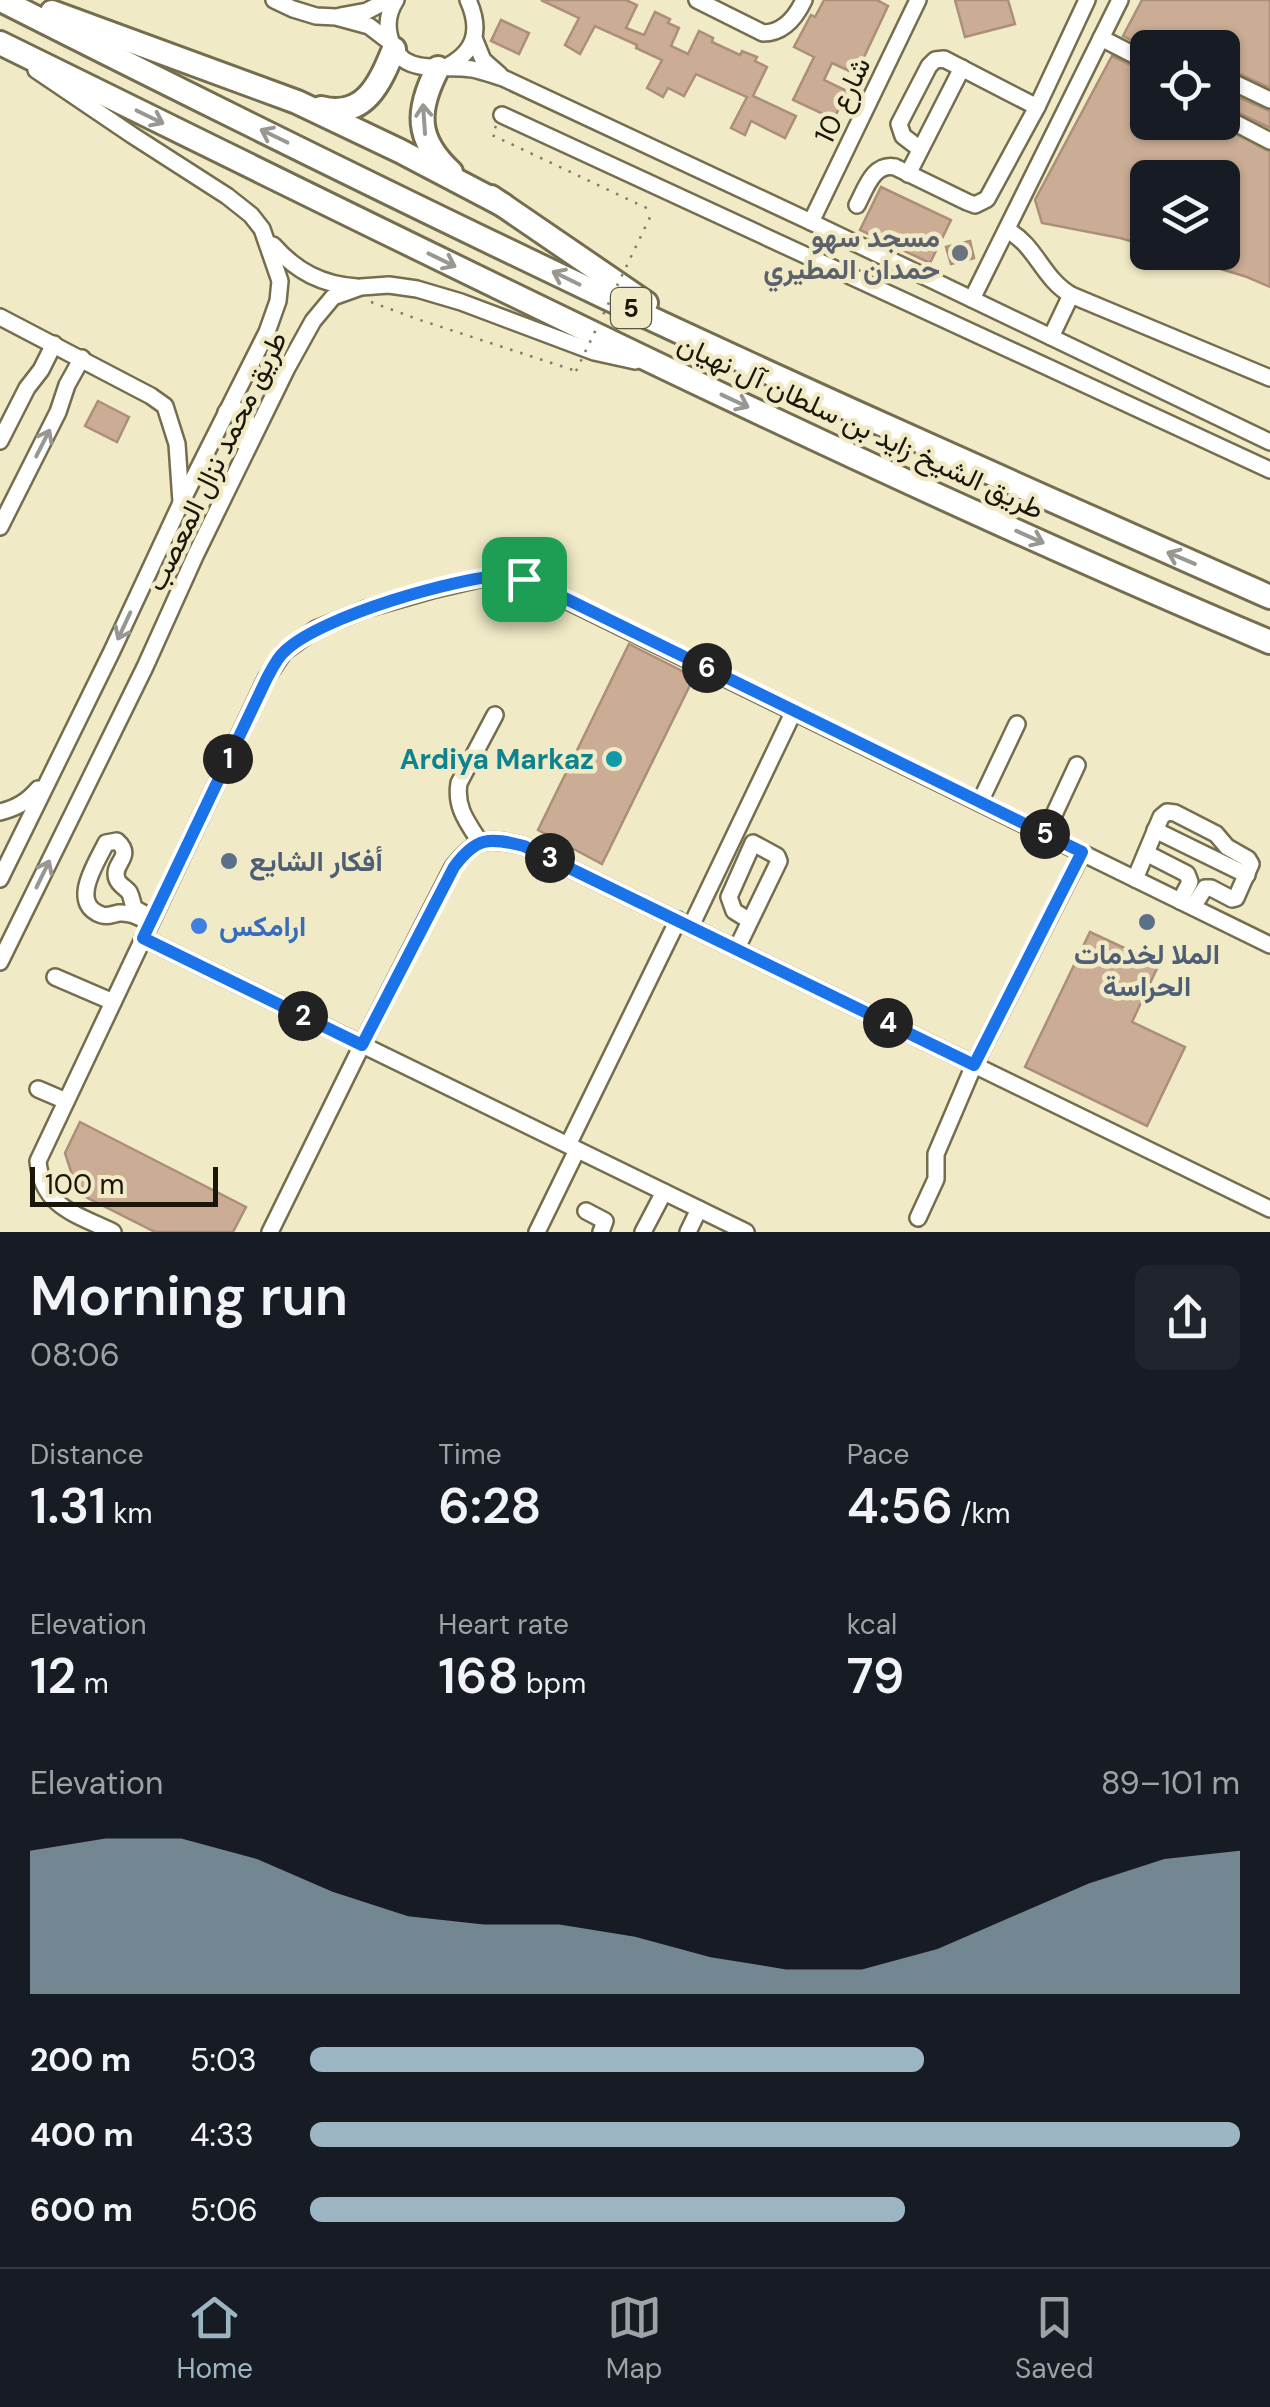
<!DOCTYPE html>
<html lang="en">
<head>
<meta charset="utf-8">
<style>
  :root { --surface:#171b24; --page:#20242c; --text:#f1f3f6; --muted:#9ea1a6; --line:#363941; --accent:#9bb5c2 }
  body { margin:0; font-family:"DM Sans",Vazirmatn,sans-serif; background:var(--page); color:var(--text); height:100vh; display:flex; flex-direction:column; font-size:38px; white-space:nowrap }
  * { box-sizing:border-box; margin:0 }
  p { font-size:32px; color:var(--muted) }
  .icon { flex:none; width:55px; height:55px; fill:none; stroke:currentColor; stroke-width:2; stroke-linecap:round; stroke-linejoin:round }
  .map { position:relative; height:1232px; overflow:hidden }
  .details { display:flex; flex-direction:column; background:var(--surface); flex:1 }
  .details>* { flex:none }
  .tools { position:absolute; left:1130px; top:30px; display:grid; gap:20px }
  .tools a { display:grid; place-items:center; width:110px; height:110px; border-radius:15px; background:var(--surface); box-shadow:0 2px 8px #0004; font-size:50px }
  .scale { position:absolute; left:30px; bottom:25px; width:188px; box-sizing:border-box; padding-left:10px; border:5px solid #1a170a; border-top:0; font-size:28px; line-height:35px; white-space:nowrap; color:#1a170a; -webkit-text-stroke:8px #f1eac6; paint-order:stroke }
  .pin { position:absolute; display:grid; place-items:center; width:85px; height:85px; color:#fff; margin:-42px; border-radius:20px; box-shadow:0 5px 15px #0006 }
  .km { position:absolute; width:50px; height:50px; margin:-25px; border-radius:50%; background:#222; color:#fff; font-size:28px; line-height:50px; text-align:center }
  .round { display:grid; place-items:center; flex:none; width:105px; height:105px; border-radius:15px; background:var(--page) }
  .head { display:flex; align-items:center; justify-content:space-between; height:170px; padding:0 30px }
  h1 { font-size:55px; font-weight:600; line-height:75px }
  .metrics { display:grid; grid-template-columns:repeat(3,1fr); gap:15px; height:170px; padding:10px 30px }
  .metrics div { display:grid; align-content:center }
  .metrics b { font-size:50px; font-weight:600 }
  .metrics small { font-size:28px; font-weight:400 }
  .metrics p { font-size:28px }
  .chart { height:280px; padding:20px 30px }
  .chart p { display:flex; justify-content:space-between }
  .chart svg { width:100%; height:180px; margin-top:10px; fill:var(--accent); opacity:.7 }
  ul { padding:0 30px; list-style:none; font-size:32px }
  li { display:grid; grid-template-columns:160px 120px 1fr; align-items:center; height:75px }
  li i { height:25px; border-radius:12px; background:var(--accent) }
  .menu { display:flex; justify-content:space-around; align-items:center; height:140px; border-top:2px solid var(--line); background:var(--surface); font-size:28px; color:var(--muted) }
  .menu a { display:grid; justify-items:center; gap:5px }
  .menu .current { color:var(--accent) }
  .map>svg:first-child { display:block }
</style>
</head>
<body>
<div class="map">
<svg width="1270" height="1232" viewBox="0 0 1270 1232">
  <rect width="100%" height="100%" fill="#f1eac6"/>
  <g fill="#cbad96" stroke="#ac8f78" stroke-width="2.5">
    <path d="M541,0H626L637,5L626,28L644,35L655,12L670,19L668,23L679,28L671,46L688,54L699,31L713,38L712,42L740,55L742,51L757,57L755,61L767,67L753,96L796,116L785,138L751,121L745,135L731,128L747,97L696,74L684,96L668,88L663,97L647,88L662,60L636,48L637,45L595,26L580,54L565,45L579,18Z"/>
    <path d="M824,0H877L888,6L856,74L832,63L824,80L847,91L834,119L793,100L814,57L794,47L811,15L815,17Z"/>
    <path d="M955,0H1008L1015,24L965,37Z"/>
    <path d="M1142,0H1270V88L1222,66V48L1148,49L1123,36Z"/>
    <path d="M501,20L529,33L519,54L491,41Z"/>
    <path d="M1112,56L1148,73V122H1213L1270,152V287L1247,277L1175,255V252H1222V178H1148V246L1120,238L1042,223L1035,200Z"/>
    <path d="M1222,90L1270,111V128L1222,105Z"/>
    <path d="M881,187L951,220L930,263L860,230Z"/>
    <path d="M970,241L974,258L951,264L946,247Z"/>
    <path d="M98,401L129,417L117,442L85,426Z"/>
    <path d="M629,644L694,677L602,864L538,830Z"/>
    <path d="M1090,932L1159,964L1132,1022L1185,1047L1147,1126L1025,1067Z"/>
    <path d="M80,1122L246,1207L233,1232H155L78,1193L65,1153Z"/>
  </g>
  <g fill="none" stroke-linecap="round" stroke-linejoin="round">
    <g stroke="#746e4e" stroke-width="20">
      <g id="minor">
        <path d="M274,0L293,9L316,16L336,17L369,26L390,42"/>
        <path d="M396,0C388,12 386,24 390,38C400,78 442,64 472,69C482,71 493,75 503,78L811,222L1270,442"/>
        <path d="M697,0L763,33C784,33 796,17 804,0"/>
        <path d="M340,16L367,11L388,0"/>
        <path d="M474,38L483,60L500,75"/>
        <path d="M1101,38L1148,62"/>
        <path d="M444,68C475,53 482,31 468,0"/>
        <path d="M1222,77L1270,100"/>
        <path d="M502,115L1270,470"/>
        <path d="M1222,116L1270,141"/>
        <path d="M920,149L903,136L899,124L929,66L935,60L944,59L1037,107"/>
        <path d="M908,174L962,68"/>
        <path d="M857,205C866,188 873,163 895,167L967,202L975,205L987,199L1037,107L1087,0"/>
        <path d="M811,222L918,0"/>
        <path d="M1007,230C1036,245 1042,278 1071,295L1270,378"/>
        <path d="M273,245C296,271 322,285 357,287"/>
        <path d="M972,299L1120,0"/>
        <path d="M0,317L151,396L165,406L177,444L181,502"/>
        <path d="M1051,337L1071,295"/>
        <path d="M226,412L234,408L246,414L247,427L241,441"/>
        <path d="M0,441L27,388L41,370L54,344"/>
        <path d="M0,527L58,412L67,385L82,358"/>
        <path d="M980,802L1017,724"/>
        <path d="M0,812C16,808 27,802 38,789"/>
        <path d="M1155,830L1247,875"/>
        <path d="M1045,834L1077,765"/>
        <path d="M480,842C467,822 455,807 459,783L495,715"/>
        <path d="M1146,853L1187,874L1190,882L1180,901"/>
        <path d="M0,879L112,651L181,503L267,332L278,301L280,281L262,229L251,215L227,196L132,135L36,70"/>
        <path d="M1135,879L1161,817L1167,812L1175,813L1216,834L1227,847L1248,859L1251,864L1236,898L1232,899L1211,888H1205L1193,907"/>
        <path d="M150,923C139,917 131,912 119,913C112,914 109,917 102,915C68,904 97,862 106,843L117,841C135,857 111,863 117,879C119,885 125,887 129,892C131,895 133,904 134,908L152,918"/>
        <path d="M691,926L794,711"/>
        <path d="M143,938L746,1232"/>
        <path d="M737,948L779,861L777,856L753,843L729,897L734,911L750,921"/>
        <path d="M0,962L145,667L196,554L287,368L313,321L333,297L361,287L389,285L417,289L461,302L594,352L635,361"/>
        <path d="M55,977L113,1002"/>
        <path d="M38,1089L66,1101"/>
        <path d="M568,1145L678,920"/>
        <path d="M586,1211L605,1221L601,1232"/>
        <path d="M918,1218L936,1179V1154L974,1065L1082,853"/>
        <path d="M113,1232C76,1214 42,1207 38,1161L267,677L284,652L316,629L366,609L436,589L492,576L509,575L523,579L1270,945"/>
        <path d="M270,1232L362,1045L453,867C476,837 489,837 524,846L1270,1209"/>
        <path d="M537,1232L577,1150"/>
        <path d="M643,1232L664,1192"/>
        <path d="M688,1232L699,1209"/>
      </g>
    </g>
    <g stroke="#746e4e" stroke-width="28">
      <g id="highway">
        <path d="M1,0C201,101 401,200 603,296C824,400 1047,498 1270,597"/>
        <path d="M52,12L297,102L400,151L503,205"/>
        <path d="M0,43C420,249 839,460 1270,642"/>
        <path d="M438,68C416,110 415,139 451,172"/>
        <path d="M321,108C365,119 380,83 394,49"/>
        <path d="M491,197L646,303"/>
      </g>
    </g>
    <g stroke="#817c64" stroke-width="2.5" stroke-dasharray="2.5 8" stroke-linecap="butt">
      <path d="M496,126L492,135L653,211"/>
      <path d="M371,302L420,320L576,371"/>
    </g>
    <use href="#minor" stroke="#fff" stroke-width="15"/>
    <use href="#highway" stroke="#fff" stroke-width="22"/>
    <path stroke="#817c64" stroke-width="2.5" stroke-dasharray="2.5 8" stroke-linecap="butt" d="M576,371L653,211"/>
  </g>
  <defs><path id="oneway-shaft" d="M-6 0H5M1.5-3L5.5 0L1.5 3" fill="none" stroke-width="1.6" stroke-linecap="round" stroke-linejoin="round" transform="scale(2.5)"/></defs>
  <g stroke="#989791">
    <use href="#oneway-shaft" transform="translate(150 117) rotate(26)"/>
    <use href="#oneway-shaft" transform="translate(424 119) rotate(-94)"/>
    <use href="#oneway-shaft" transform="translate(274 136) rotate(-154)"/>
    <use href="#oneway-shaft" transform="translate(442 260) rotate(26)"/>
    <use href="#oneway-shaft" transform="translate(566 278) rotate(-154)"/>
    <use href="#oneway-shaft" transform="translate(735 401) rotate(25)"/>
    <use href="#oneway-shaft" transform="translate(43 443) rotate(-63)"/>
    <use href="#oneway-shaft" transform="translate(1030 537) rotate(24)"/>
    <use href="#oneway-shaft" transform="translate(1181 558) rotate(-157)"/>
    <use href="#oneway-shaft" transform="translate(124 626) rotate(115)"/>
    <use href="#oneway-shaft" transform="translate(43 874) rotate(-64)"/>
  </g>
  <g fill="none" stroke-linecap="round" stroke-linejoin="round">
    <g stroke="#fff" stroke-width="20">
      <path id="route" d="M509,575L538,585L1082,852L974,1065L524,846C489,837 476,837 454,867L362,1045L143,938L267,678C272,669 277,658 284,652C318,617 460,576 509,575Z"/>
    </g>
    <use href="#route" stroke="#1a73e8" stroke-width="12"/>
  </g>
  <circle fill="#6b7280" stroke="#f1eac6" stroke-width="4" cx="960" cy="253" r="10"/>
  <circle fill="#0f9aa8" stroke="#f1eac6" stroke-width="4" cx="614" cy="759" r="10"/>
  <g fill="#5c6f8a" stroke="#f1eac6" stroke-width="4">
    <circle cx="229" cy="861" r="10"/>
    <circle cx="1147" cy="922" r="10"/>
  </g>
  <circle fill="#3f7fe0" stroke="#f1eac6" stroke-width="4" cx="199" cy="926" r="10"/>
  <g text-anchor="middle" stroke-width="9" stroke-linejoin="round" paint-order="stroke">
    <rect fill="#f1eac6" stroke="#5a5642" stroke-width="2.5" x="611" y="288" width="40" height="40" rx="8"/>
    <g font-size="25" font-weight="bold" fill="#1a170a">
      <text x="631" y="317">5</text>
    </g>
    <g font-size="28" fill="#1a170a" stroke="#f1eac6">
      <text transform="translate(842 100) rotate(-64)" y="10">شارع 10</text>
      <text transform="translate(861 426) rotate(25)" y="10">طريق الشيخ زايد بن سلطان آل نهيان</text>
      <text transform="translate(216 461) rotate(-64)" y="10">طريق محمد نزال المعصب</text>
    </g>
    <g font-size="28" font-weight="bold" fill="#5b616d" stroke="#f1eac6" text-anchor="end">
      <text x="940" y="247">مسجد سهو<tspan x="940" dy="32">حمدان المطيري</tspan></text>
    </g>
    <g font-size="28" font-weight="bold" fill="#0d838f" stroke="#f1eac6" text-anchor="end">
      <text x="594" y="769">Ardiya Markaz</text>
    </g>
    <g font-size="28" font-weight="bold" fill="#4e5e75" stroke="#f1eac6" text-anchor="start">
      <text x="249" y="871">أفكار الشايع</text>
      <text x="1147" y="964" text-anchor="middle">الملا لخدمات<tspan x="1147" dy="32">الحراسة</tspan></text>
    </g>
    <g font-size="28" font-weight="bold" fill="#366cbe" stroke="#f1eac6" text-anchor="start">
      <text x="219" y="936">ارامكس</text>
    </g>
  </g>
</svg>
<div class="tools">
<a><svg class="icon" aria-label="locate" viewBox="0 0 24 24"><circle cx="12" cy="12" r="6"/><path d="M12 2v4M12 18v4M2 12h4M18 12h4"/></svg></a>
<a><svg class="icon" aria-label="layers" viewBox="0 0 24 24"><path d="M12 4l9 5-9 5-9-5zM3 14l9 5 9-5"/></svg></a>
</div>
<div class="scale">100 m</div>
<div class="pin" style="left:524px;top:579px;background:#1e9e55"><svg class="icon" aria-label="arrive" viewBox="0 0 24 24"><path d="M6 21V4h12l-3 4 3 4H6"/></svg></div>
<b class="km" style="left:228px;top:759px">1</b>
<b class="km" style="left:303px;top:1016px">2</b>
<b class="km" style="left:550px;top:858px">3</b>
<b class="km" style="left:888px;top:1023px">4</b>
<b class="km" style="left:1045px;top:834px">5</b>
<b class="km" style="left:707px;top:668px">6</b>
</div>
<section class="details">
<div class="head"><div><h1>Morning run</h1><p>08:06</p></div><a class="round"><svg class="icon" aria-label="share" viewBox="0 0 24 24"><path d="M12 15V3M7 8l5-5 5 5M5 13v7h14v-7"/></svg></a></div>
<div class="metrics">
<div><p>Distance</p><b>1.31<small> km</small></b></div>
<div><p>Time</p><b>6:28</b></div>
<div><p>Pace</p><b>4:56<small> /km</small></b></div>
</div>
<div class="metrics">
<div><p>Elevation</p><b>12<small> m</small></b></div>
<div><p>Heart rate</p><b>168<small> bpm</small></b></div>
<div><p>kcal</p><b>79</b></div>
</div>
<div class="chart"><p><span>Elevation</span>89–101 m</p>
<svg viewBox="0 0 160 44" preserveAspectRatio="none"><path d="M0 44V9L10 6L20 6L30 11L40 19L50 25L60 27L70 27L80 30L90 35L100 38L110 38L120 33L130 25L140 17L150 11L160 9V44z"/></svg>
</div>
<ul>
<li><b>200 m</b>5:03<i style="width:66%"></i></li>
<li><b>400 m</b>4:33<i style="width:100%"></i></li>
<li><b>600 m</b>5:06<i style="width:64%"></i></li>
</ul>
</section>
<nav class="menu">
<a class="current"><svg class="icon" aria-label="home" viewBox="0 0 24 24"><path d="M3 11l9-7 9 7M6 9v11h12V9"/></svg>Home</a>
<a><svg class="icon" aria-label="map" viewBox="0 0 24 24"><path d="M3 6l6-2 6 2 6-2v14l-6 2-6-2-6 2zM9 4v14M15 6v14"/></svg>Map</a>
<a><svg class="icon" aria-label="saved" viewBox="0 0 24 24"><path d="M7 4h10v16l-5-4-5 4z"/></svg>Saved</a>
</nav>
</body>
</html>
